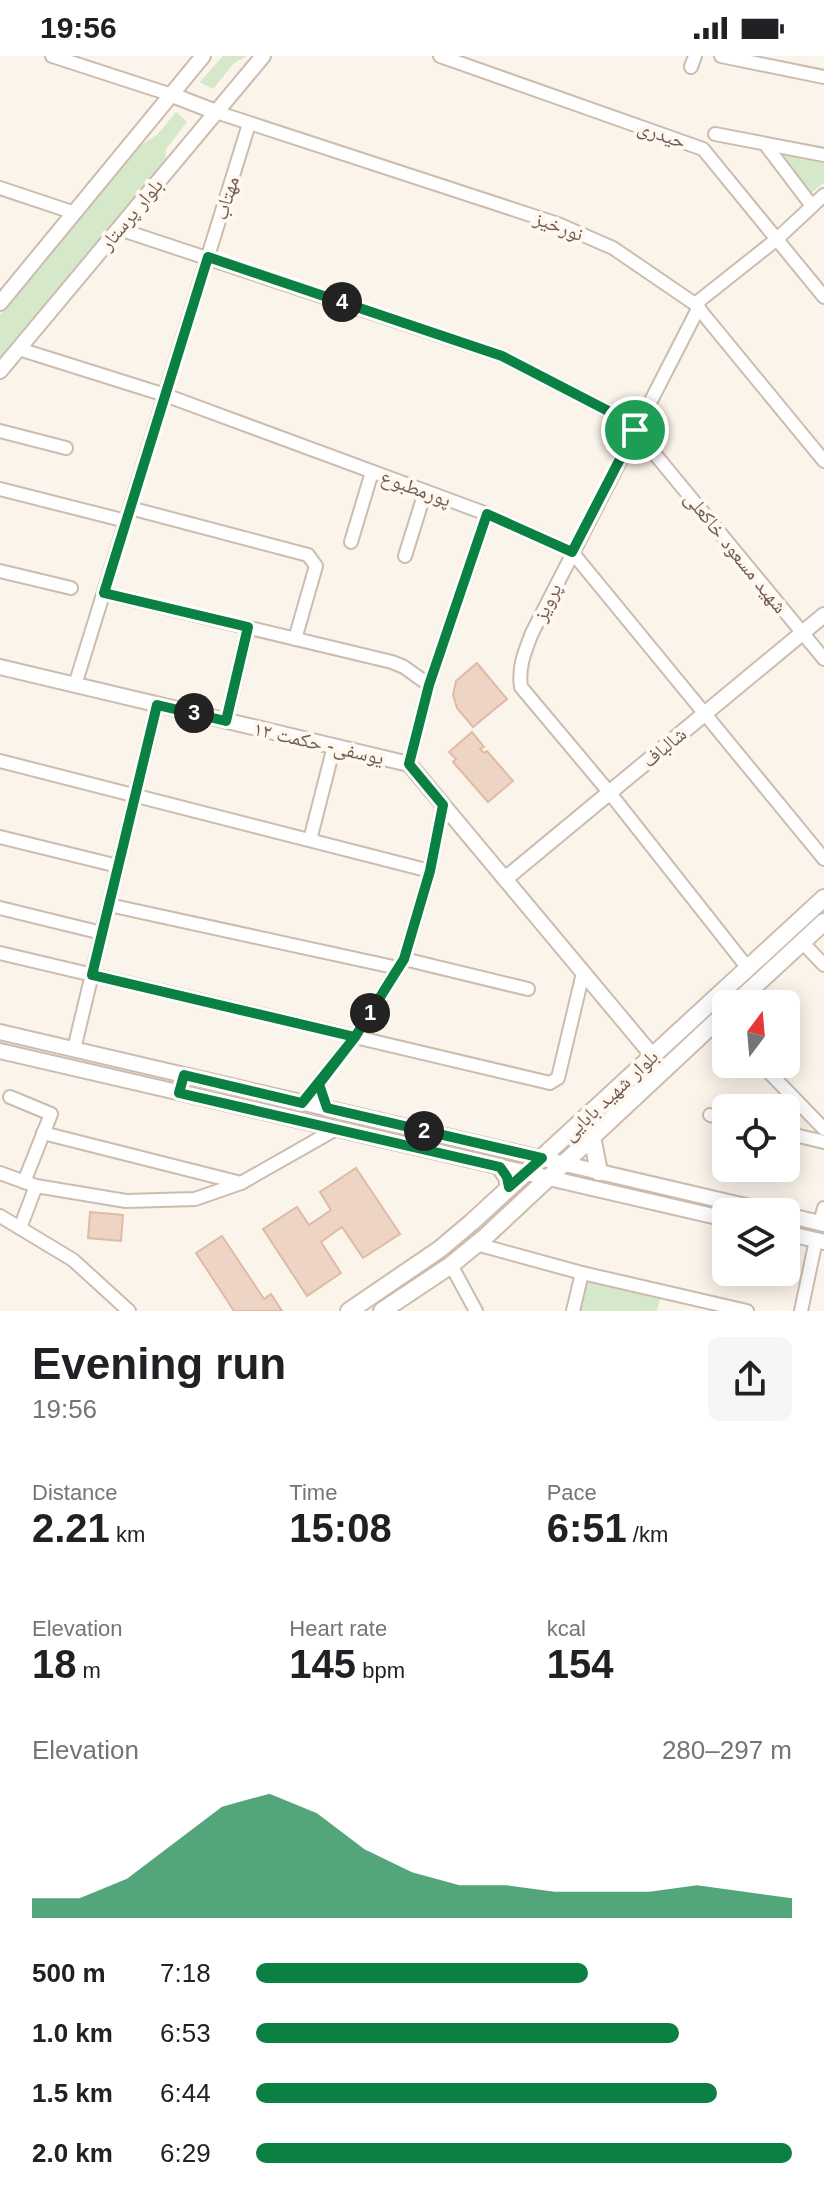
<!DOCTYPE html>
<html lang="en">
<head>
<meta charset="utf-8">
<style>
  :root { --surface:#fff; --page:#f6f6f6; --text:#202124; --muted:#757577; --accent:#0b8043 }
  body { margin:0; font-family:Helvetica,"Noto Naskh Arabic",sans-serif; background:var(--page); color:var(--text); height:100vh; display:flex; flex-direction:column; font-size:30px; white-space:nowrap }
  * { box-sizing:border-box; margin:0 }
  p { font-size:26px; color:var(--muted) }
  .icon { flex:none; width:44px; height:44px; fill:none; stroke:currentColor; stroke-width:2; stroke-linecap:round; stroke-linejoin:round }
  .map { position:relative; height:1255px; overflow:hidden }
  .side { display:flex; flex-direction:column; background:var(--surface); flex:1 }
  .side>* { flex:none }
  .needle { width:52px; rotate:16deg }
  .buttons { position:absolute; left:712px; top:934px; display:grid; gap:16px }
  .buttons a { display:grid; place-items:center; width:88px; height:88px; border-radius:12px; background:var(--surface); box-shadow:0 4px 20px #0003; font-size:40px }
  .pin { position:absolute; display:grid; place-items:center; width:68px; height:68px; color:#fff; margin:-34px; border:4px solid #fff; border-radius:50%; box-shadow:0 2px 8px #0007 }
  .km { position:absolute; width:40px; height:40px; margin:-20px; border-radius:50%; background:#222; color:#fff; font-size:22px; line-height:40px; text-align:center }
  .round { display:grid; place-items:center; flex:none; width:84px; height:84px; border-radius:12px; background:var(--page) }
  .head { display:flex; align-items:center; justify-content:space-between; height:136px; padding:0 32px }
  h1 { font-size:44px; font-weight:700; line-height:60px }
  .stats { display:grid; grid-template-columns:repeat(3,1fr); gap:12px; height:136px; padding:8px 32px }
  .stats div { display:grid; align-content:center }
  .stats b { font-size:40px; font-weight:700 }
  .stats small { font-size:22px; font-weight:400 }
  .stats p { font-size:22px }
  .chart { height:224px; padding:16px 32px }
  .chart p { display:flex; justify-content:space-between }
  .chart svg { width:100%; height:144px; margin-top:8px; fill:var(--accent); opacity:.7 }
  ul { padding:0 32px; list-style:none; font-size:26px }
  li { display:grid; grid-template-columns:128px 96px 1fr; align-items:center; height:60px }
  li i { height:20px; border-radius:10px; background:var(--accent) }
  .status { display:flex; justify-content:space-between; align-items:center; height:56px; padding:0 40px; background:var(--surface); direction:ltr }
  .status svg { height:22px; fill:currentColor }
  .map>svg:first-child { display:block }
</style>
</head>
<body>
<div class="status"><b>19:56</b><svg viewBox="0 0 49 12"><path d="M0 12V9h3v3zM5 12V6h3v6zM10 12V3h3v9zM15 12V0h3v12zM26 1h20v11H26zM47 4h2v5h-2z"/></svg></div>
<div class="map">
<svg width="824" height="1255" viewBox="0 0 824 1255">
  <rect width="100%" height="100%" fill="#fbf4ea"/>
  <g fill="#d5e8c9">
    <path d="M223,0H247L234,7L213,33L200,26Z"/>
    <path d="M176,56L187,66L166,93L165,107L0,306V259L137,92L158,78Z"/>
    <path d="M781,98L824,107V127L811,137Z"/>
    <path d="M585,1225L660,1243L657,1255H578Z"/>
  </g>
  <g fill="#eed4c4" stroke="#dfbba5" stroke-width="2">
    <path d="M477,607L507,643L473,671L457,652L453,639L456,625Z"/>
    <path d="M472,676L484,691L480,693L484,697L487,695L513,725L488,746L453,706L456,703L449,696Z"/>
    <path d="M356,1112L400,1178L363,1202L342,1171L321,1186L341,1217L307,1240L263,1173L297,1151L309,1169L331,1154L320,1136Z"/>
    <path d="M90,1156L123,1159L121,1185L88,1182Z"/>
    <path d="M222,1180L264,1243L271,1238L282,1255H234L196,1197Z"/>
  </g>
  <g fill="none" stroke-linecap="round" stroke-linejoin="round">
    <g stroke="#ccbcb0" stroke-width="16">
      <g id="minor">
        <path d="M52,0L172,39"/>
        <path d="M440,0L703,93L824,241"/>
        <path d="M721,0L824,21"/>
        <path d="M691,11L695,0"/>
        <path d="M216,56L558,168L613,192L695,248L824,405"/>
        <path d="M715,78L824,99"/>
        <path d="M765,88L812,150"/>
        <path d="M0,132L75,157"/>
        <path d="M119,173L502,300L616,359L635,374L824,603"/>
        <path d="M695,248L777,183L824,139"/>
        <path d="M699,251L532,577C525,595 518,611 521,631L609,736L747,911"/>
        <path d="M19,293L165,339L487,458L572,496L824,803"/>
        <path d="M0,375L66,392"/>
        <path d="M0,433L126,465"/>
        <path d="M130,452L308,499L316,510L295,583"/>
        <path d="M351,486L372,416"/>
        <path d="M405,500L425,436"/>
        <path d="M0,515L71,532"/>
        <path d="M104,537L392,606L404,611L429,629"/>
        <path d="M75,629L249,68"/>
        <path d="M226,665L248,571"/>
        <path d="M0,705L430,815"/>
        <path d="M409,708L429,629L487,458"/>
        <path d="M0,781L118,810"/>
        <path d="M310,784L334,690"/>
        <path d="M109,849L398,912"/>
        <path d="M0,852L102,877"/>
        <path d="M802,886L824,909"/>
        <path d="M0,897L550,1027L558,1022L583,917"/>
        <path d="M404,903L528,933"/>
        <path d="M74,993L157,649"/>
        <path d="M761,1008L824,1073"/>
        <path d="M10,1041L51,1058L24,1126"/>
        <path d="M302,1047L355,981L404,903L430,815L443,749"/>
        <path d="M710,1059L726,1063"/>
        <path d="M43,1077L241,1127"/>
        <path d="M786,1077L824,1086"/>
        <path d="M0,1117L36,1130L126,1145L195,1143L241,1127L336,1073"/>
        <path d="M0,1160L73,1204L129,1255"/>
        <path d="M820,1167L824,1152"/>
        <path d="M20,1172L36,1130"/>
        <path d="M476,1188L582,1217L747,1255"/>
        <path d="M451,1209L476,1255"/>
        <path d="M573,1255L582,1217"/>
        <path d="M801,1255L816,1184"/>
      </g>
    </g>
    <g stroke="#ccbcb0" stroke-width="18">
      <g id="tertiary">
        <path d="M172,39L216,56"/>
        <path d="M0,247L203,0"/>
        <path d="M0,315L263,0"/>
        <path d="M0,611L409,708L652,999"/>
        <path d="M505,823L824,559"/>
        <path d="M0,976L771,1156"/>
        <path d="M0,995L726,1163"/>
        <path d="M786,1159L824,1168"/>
        <path d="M786,1177L824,1186"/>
      </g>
    </g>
    <g stroke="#cebdae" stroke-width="20">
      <g id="secondary">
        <path d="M735,948L824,866"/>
        <path d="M592,1081L599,1116"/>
        <path d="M500,1111L507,1121L509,1131"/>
        <path d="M349,1255L440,1193L472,1166L824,842"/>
        <path d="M382,1255L451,1209L484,1182L726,956"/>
      </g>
    </g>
    <use href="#minor" stroke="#fff" stroke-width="12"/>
    <use href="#tertiary" stroke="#fff" stroke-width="14"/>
    <use href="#secondary" stroke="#fff" stroke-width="16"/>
  </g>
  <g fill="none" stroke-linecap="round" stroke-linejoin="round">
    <g stroke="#fff" stroke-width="16">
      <path id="route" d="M635,374L572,496L487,458L429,629L409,708L443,749L430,815L404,903L355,981L302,1047L184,1019L179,1037L500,1111L507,1121L509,1131L542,1102L327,1052L319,1028L355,981L92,919L157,649L226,665L248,571L104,537L208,201L502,300L616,359L635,374"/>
    </g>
    <use href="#route" stroke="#0b8043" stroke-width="10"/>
  </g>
  <g text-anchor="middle" stroke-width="8" stroke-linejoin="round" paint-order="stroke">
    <g font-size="20" fill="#735c4f" stroke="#fef8f0">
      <text transform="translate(662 78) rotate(19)" y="7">حیدری</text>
      <text transform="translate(226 142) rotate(-73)" y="7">مهتاب</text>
      <text transform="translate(131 158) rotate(-50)" y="7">بلوار پرستار</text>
      <text transform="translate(559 170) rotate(21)" y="7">نورخیز</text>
      <text transform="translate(416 432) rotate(20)" y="7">پورمطبوع</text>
      <text transform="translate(736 496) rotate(51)" y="7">شهید مسعود خاکعلی</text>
      <text transform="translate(547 546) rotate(-64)" y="7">پرویز</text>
      <text transform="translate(319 687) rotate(13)" y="7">یوسفی- حکمت ۱۲</text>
      <text transform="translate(664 691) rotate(-40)" y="7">شالباف</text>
      <text transform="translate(610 1039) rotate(-43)" y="7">بلوار شهید بابایی</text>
    </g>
  </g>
</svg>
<div class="buttons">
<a><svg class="needle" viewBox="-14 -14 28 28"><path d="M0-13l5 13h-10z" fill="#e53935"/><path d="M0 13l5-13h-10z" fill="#757577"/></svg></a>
<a><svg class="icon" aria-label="locate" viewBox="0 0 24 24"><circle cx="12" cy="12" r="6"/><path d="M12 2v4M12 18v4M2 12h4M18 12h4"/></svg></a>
<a><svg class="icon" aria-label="layers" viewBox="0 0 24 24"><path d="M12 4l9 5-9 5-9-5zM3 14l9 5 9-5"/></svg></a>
</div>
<div class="pin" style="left:635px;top:374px;background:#1e9e55"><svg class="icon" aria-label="arrive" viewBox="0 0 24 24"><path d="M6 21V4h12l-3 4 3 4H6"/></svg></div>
<b class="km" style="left:370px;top:957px">1</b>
<b class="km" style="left:424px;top:1075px">2</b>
<b class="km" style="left:194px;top:657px">3</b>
<b class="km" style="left:342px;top:246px">4</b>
</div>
<section class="side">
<div class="head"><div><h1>Evening run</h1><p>19:56</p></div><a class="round"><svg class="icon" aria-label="share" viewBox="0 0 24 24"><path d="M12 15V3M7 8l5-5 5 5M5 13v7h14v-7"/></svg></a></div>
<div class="stats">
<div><p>Distance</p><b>2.21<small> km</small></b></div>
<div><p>Time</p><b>15:08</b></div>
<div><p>Pace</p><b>6:51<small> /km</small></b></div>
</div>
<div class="stats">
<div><p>Elevation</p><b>18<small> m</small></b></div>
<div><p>Heart rate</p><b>145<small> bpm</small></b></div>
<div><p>kcal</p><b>154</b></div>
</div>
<div class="chart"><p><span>Elevation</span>280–297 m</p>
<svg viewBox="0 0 160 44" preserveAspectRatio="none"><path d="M0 44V38L10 38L20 32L30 21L40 10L50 6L60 12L70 23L80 30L90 34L100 34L110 36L120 36L130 36L140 34L150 36L160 38V44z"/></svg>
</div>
<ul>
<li><b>500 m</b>7:18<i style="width:62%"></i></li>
<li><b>1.0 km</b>6:53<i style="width:79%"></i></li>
<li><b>1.5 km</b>6:44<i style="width:86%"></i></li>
<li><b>2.0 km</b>6:29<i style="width:100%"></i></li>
</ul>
</section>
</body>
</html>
